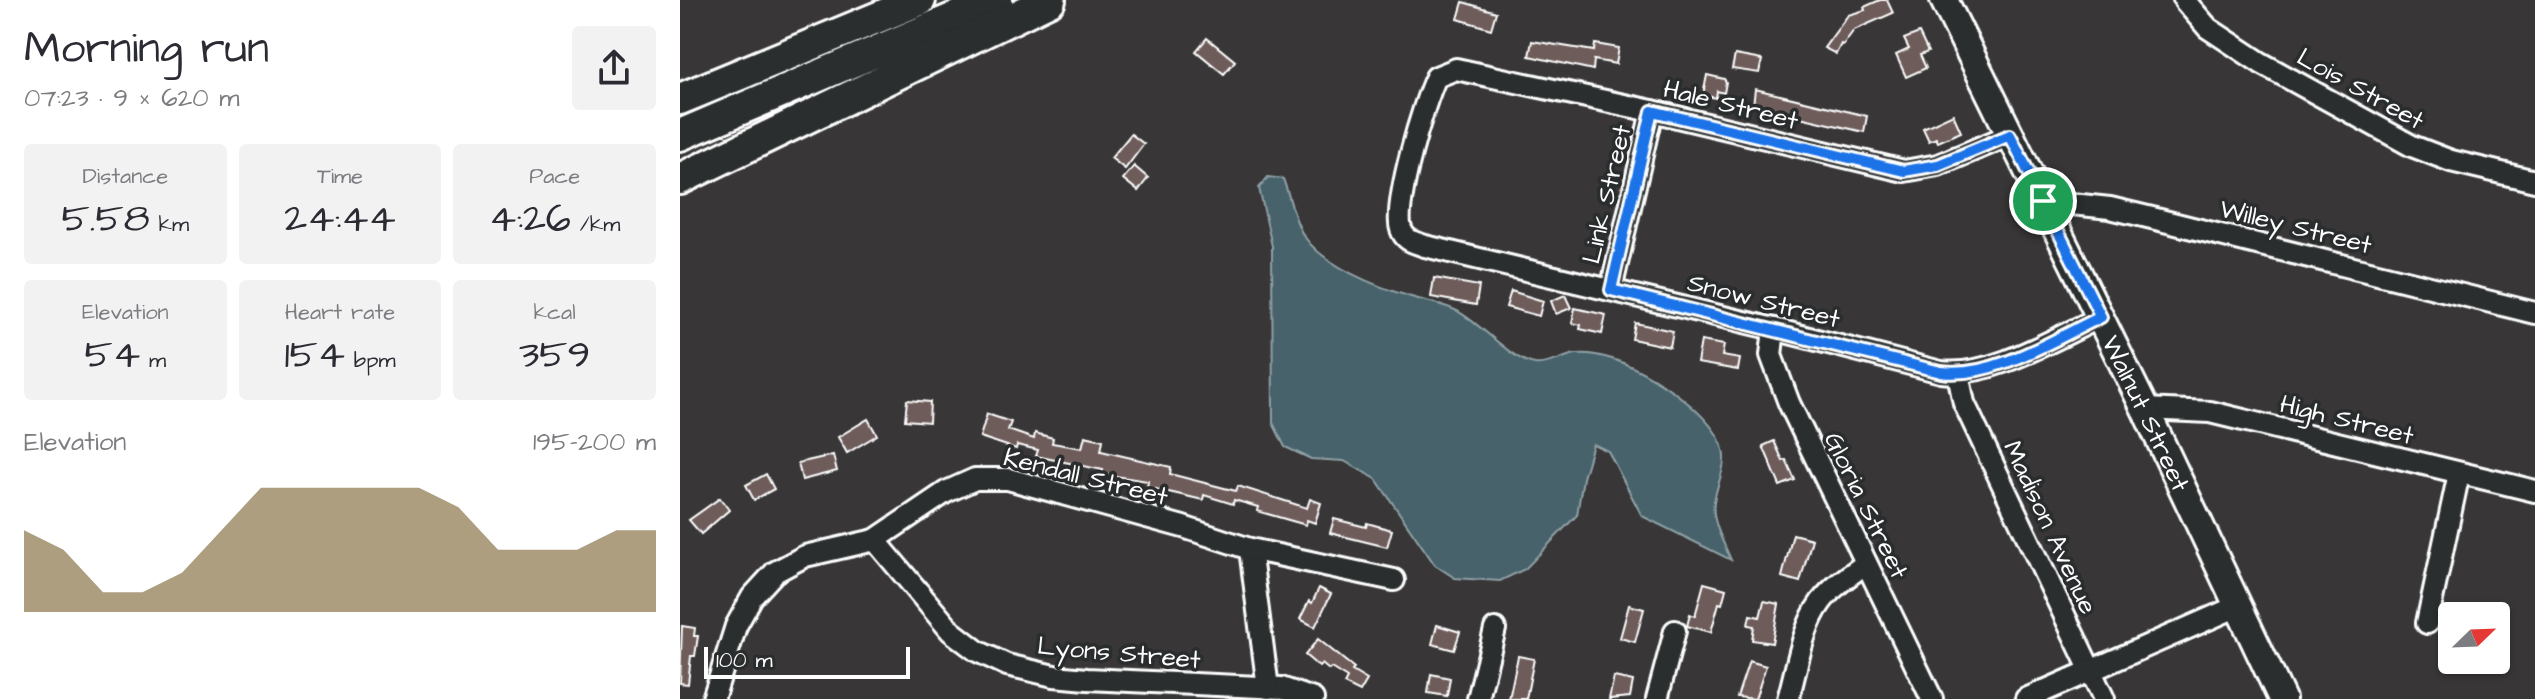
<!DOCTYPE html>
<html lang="en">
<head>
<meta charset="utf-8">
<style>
  :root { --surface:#fff; --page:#f2f2f3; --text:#2b2b33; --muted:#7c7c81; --accent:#8a764a }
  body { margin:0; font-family:"Architects Daughter",sans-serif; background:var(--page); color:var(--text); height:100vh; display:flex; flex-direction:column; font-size:30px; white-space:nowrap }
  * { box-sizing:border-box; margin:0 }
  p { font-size:26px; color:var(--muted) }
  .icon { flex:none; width:44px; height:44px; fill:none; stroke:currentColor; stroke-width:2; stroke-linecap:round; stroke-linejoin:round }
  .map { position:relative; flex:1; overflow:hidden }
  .details { display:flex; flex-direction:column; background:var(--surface); width:680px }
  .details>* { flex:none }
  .needle { width:52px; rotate:67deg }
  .buttons { position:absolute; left:1758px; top:602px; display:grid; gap:16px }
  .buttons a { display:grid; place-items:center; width:72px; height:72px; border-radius:8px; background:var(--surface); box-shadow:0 2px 6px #0004; font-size:40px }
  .scale { position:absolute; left:24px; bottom:20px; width:206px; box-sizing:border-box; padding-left:8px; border:4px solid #fff; border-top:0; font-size:22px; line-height:28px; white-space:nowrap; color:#fff; -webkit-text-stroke:6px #2a2d2e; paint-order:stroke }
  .pin { position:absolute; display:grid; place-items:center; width:68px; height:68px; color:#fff; margin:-34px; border:4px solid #fff; border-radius:50%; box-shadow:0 2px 8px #0007 }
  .round { display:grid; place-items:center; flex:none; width:84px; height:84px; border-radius:8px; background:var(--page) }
  .summary { display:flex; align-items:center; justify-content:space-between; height:136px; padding:0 24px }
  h1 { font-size:44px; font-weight:600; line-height:60px }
  .figures { display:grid; grid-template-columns:repeat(3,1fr); gap:12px; height:136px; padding:8px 24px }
  .figures div { display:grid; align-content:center; border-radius:8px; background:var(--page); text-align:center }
  .figures b { font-size:40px; font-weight:600 }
  .figures small { font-size:22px; font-weight:400 }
  .figures p { font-size:22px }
  .chart { height:224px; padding:16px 24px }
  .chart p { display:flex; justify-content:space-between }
  .chart svg { width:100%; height:144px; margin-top:8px; fill:var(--accent); opacity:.7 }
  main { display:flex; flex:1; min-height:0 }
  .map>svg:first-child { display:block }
</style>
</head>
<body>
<main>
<section class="details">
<div class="summary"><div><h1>Morning run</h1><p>07:23 · 9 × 620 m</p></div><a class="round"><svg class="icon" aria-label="share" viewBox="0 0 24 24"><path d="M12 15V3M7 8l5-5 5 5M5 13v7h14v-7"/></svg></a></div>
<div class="figures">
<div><p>Distance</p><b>5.58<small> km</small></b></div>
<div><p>Time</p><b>24:44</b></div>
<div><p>Pace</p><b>4:26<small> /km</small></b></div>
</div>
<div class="figures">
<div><p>Elevation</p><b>54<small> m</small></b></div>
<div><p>Heart rate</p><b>154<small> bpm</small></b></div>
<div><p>kcal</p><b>359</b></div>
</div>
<div class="chart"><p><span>Elevation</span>195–200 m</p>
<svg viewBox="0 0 160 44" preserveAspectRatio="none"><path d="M0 44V19L10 25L20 38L30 38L40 32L50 19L60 6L70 6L80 6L90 6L100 6L110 12L120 25L130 25L140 25L150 19L160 19V44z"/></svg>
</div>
</section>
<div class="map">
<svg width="1855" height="699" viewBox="0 0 1855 699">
  <rect width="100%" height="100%" fill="#383637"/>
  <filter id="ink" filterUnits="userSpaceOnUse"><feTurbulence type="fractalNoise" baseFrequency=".0125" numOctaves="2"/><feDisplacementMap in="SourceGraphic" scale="16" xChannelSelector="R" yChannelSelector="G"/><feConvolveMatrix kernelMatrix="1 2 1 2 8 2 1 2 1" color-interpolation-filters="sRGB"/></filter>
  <g filter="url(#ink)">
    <path fill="#46626b" stroke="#90a1a6" stroke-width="2" d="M588,177L603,179C610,196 614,222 624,236C643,265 695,286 728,296C743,301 760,303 775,310C798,320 831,361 855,364C868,366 883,356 896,354C940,349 1012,398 1035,432C1054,460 1038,475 1034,502C1031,521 1044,543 1051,560L962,516L928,451L913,444L903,478L897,515L845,569L820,581L775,578L755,565L696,479L664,461L631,459L605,447L593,423L592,246L579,188Z"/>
    <g fill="#6e5b5a" stroke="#fff" stroke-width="2">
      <path d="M1200,0H1207L1213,13L1174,30L1163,45L1161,44L1156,54L1144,48L1168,15L1185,10L1184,7Z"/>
      <path d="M783,2L816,12L811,29L778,19Z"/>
      <path d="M1239,33L1248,52L1240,55L1246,68L1226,77L1216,55L1229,49L1224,39Z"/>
      <path d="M527,38L555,61L544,74L516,51Z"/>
      <path d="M852,41L914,51L915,44L939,48L936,64L914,60L913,70L849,56Z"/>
      <path d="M1055,55L1082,60L1079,73L1052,69Z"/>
      <path d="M1027,75L1044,79L1046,82L1044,93L1037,91L1036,98L1023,95Z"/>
      <path d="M1075,89L1187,116L1184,132L1073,106Z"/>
      <path d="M1273,114L1281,132L1258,142L1256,138L1249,141L1243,128Z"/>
      <path d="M451,134L464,144L445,169L431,158Z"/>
      <path d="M454,166L468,178L458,191L443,179Z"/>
      <path d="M754,278L799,286L796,305L751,297Z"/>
      <path d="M831,291L863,301L859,316L826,307Z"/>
      <path d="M885,295L891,308L876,314L871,301Z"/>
      <path d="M895,308L926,315L922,334L900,329L901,325L892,323Z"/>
      <path d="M955,323L993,331L990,347L952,339Z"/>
      <path d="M1021,341L1044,345L1042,356L1060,359L1058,370L1017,363Z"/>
      <path d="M227,400L250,402L249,422L225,420Z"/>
      <path d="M307,414L331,422L328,430L354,439L355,433L373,438L372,443L402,448L405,436L423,440L421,451L491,467L490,474L556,491L558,486L627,508L630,499L641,503L635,523L627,520L626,525L577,511L578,507L554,500L553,504L524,495L523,500L467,487L468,481L422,474L423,470L356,456L358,450L337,445L336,449L300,437Z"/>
      <path d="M188,419L197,435L167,453L158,437Z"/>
      <path d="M1094,441L1103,461L1106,460L1115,480L1100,486L1083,446Z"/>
      <path d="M153,455L157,471L122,480L118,463Z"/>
      <path d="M86,474L94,489L74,500L66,485Z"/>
      <path d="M40,498L49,510L21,534L9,520Z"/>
      <path d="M654,519L686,527L687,523L712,530L707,547L650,533Z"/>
      <path d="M1113,534L1132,539L1120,582L1102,577Z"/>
      <path d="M1024,583L1046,589L1042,604L1039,603L1031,632L1007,626L1010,614L1015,616Z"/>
      <path d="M639,588L651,594L635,627L620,619L629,601L632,603Z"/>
      <path d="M1084,601L1099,604L1092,643L1072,640L1074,626L1068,625L1070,615L1080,617Z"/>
      <path d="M949,605L964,609L955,642L940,638Z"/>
      <path d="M757,625L780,632L774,650L752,644Z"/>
      <path d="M2,626L15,628L14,636H18L15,656H11L8,684L0,683Z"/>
      <path d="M638,639L674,668L672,671L687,680L680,692L664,684L667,678L651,668L649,670L642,664L639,667L625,655Z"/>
      <path d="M838,656L854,659L846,699H829Z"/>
      <path d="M1069,661L1086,666L1075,699L1057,697Z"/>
      <path d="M751,674L770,678L767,696L748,693Z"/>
      <path d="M934,677L953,681L950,697L929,699Z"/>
    </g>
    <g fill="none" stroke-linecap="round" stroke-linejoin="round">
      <g stroke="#fff" stroke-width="26">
        <g id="minor">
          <path d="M1504,0L1528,28L1581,63L1732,146L1771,161L1855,181"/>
          <path d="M1330,135L1258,165L1224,171L972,111L776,69L756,77C744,101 713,206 721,229C725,241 734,242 745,246L1094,329L1261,372C1311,378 1375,338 1421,317"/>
          <path d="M1363,201L1430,208L1476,219L1855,313"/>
          <path d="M931,290L972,111"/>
          <path d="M1094,329L1091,355L1109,403L1252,699"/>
          <path d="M1278,374L1284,403L1424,699"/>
          <path d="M1465,409L1530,412L1855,491"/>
          <path d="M195,540L271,631L297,651L327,665L374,676L407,679L601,688L633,699"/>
          <path d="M570,549L588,688"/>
          <path d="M1747,623L1779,473"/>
          <path d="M33,699L56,626L72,597L95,572L125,556L195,540L266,492L295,479H328L503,527L570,549L714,580"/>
          <path d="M798,699L815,629"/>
          <path d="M977,699L995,631"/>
          <path d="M1108,699C1117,668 1122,628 1141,602C1153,586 1170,575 1185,564"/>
          <path d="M1346,699L1558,606"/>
        </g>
      </g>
      <g stroke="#fff" stroke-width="32">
        <g id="major">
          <path id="s1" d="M1264,0L1465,409L1602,699"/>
        </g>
      </g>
      <g stroke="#fff" stroke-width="36">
        <g id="highway">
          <path d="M0,99L240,0"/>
          <path d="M0,135L317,0"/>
          <path d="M0,179L370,0"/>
        </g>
      </g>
      <use href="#minor" stroke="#2a2d2e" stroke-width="20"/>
      <use href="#major" stroke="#2a2d2e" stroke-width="26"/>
      <use href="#highway" stroke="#2a2d2e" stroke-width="30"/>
    </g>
  </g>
  <g fill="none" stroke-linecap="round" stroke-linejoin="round" filter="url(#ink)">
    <g stroke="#fff" stroke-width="16">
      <path id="route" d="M972,111L1224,171L1258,165L1330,135L1421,317C1374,339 1313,379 1261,372L931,290Z"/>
    </g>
    <use href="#route" stroke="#1a73e8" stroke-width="10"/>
  </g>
  <g text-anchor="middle" stroke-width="7" stroke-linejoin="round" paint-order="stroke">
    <g font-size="26" fill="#fff" stroke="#2a2d2e">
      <text transform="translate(1681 88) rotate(29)" y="9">Lois Street</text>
      <text transform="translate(1051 104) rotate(14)" y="9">Hale Street</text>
      <text transform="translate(926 194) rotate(-77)" y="9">Link Street</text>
      <text transform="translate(1616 226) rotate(14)" y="9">Willey Street</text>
      <text transform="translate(1084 300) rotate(14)" y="9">Snow Street</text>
      <text dy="9" stroke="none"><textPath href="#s1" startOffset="460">Walnut Street</textPath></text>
      <text transform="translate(1667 419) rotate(14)" y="9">High Street</text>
      <text transform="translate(406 476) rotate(14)" y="9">Kendall Street</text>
      <text transform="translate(1187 505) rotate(64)" y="9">Gloria Street</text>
      <text transform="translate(1371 527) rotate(65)" y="9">Madison Avenue</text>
      <text transform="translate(439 652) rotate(5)" y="9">Lyons Street</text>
    </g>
  </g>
</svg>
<div class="buttons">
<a><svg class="needle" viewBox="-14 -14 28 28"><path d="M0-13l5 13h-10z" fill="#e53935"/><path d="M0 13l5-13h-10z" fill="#7c7c81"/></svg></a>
</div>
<div class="scale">100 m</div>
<div class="pin" style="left:1363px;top:201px;background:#1e9e55"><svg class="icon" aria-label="arrive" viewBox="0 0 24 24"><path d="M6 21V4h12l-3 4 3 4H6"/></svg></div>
</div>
</main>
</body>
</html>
